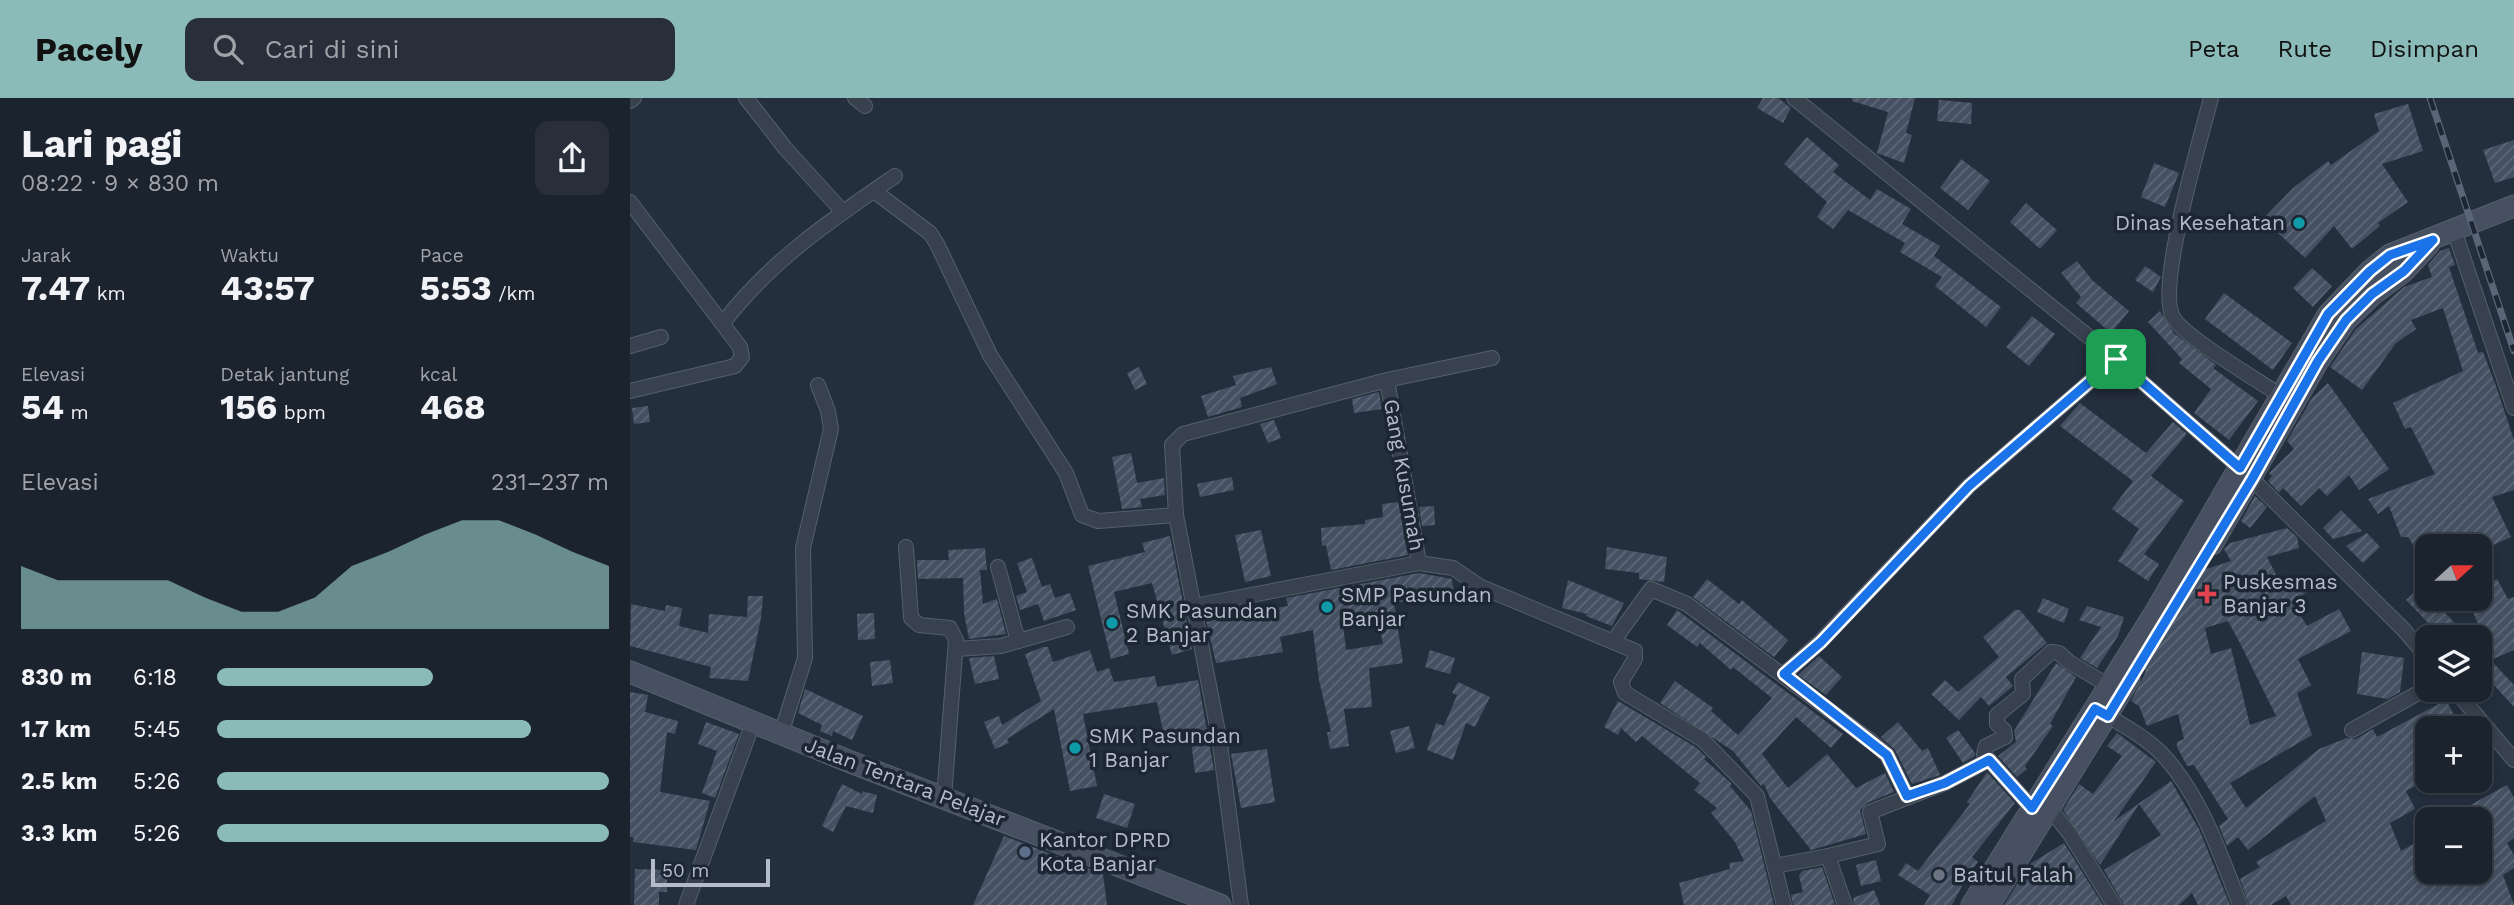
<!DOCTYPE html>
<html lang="id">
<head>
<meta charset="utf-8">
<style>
  :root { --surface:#1b232e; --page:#282f3a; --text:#f1f3f6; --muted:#a0a4aa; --line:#39404a; --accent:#8bbbb9 }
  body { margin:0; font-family:"Work Sans",sans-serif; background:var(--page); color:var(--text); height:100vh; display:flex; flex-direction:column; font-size:26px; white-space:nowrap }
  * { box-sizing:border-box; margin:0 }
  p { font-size:23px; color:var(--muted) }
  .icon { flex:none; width:38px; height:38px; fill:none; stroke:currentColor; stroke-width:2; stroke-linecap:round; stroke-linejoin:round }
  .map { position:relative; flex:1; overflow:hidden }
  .drawer { display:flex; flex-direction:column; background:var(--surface); width:630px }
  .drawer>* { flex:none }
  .needle { width:46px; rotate:69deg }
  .fabs { position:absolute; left:1785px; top:436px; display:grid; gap:14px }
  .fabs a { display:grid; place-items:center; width:77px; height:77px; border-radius:14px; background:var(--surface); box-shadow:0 4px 10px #0003,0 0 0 2px var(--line); font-size:35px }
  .scale { position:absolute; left:21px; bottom:18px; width:119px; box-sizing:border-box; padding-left:7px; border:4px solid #b4bcc9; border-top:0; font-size:19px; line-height:24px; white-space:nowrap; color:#b4bcc9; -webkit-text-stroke:5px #1d2633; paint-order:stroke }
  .pin { position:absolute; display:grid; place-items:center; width:60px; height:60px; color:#fff; margin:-30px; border-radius:14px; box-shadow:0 4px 10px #0006 }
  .round { display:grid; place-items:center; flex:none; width:74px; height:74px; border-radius:14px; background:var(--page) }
  .head { display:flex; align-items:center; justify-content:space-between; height:119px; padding:0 21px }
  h1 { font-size:38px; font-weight:700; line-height:52px }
  .stats { display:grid; grid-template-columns:repeat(3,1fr); gap:10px; height:119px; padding:7px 21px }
  .stats div { display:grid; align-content:center }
  .stats b { font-size:35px; font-weight:700 }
  .stats small { font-size:19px; font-weight:400 }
  .stats p { font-size:19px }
  .chart { height:196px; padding:14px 21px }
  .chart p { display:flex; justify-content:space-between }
  .chart svg { width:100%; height:126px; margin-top:7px; fill:var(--accent); opacity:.7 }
  ul { padding:0 21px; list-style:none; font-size:23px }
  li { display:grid; grid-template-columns:112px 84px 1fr; align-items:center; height:52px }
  li i { height:18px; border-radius:9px; background:var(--accent) }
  header { display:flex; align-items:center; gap:42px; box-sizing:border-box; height:98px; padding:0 35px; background:var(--accent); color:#111 }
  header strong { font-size:33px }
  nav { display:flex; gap:38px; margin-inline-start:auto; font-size:24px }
  .search { width:490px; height:63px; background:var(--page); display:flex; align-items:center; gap:18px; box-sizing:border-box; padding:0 24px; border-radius:14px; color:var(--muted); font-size:26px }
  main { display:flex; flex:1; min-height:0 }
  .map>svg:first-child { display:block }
</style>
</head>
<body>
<header>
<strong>Pacely</strong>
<div class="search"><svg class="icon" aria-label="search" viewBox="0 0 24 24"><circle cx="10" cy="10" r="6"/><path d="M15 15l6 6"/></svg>Cari di sini</div>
<nav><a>Peta</a><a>Rute</a><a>Disimpan</a></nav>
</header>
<main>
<section class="drawer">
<div class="head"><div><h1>Lari pagi</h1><p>08:22 · 9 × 830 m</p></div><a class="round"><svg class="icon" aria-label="share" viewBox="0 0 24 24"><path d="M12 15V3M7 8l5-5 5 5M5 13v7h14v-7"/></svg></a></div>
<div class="stats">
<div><p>Jarak</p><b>7.47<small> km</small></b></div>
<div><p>Waktu</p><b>43:57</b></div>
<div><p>Pace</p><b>5:53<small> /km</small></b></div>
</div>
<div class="stats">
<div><p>Elevasi</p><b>54<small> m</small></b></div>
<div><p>Detak jantung</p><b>156<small> bpm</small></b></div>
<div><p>kcal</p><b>468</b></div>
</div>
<div class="chart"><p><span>Elevasi</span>231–237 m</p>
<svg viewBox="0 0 160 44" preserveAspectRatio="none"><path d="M0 44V22L10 27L20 27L30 27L40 27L50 33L60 38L70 38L80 33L90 22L100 17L110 11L120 6L130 6L140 11L150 17L160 22V44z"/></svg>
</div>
<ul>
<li><b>830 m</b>6:18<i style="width:55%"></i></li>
<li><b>1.7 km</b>5:45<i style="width:80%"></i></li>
<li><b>2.5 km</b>5:26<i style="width:100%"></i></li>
<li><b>3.3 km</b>5:26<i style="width:100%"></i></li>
</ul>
</section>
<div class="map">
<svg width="1884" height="807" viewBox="0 0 1884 807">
  <defs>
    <pattern id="building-hatch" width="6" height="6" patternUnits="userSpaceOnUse" patternTransform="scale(1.75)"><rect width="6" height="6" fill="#455162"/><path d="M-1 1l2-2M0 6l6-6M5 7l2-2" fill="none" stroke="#5d6877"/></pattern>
  </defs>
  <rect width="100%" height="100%" fill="#242f3e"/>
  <g fill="url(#building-hatch)" fill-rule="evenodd">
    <path d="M1133,0H1148L1161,10L1153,25L1127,10Z"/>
    <path d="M1222,0H1285L1276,35L1282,37L1274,65L1247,55L1258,14L1222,3Z"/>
    <path d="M1309,2L1342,5L1341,26L1307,23Z"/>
    <path d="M1778,6L1793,53L1752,66L1778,104L1748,125L1750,128L1722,151L1704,128L1675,160L1633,121L1663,90L1698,63L1701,67L1749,33L1744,16Z"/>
    <path d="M1177,39L1209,67L1203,74L1240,102L1247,91L1281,111L1272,126L1310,148L1304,158L1371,209L1356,229L1305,188L1312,179L1270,154L1275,145L1218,112L1203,131L1187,119L1197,104L1154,66Z"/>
    <path d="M1884,42V79L1865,85L1853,52Z"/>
    <path d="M1331,61L1360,83L1338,112L1310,90Z"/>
    <path d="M1524,65L1549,75L1535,109L1511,99Z"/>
    <path d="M1396,105L1427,132L1410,151L1380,124Z"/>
    <path d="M1819,150L1825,167L1819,169L1828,196L1848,255L1853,254L1866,288L1884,342V392L1862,399L1881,439L1861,448H1797V469L1778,439H1771L1759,408L1748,416L1738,401L1805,376L1781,329L1775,331L1763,305L1833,273L1813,210L1781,222L1786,231L1766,245L1732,292L1700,269L1726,231L1774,189L1802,179L1798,167L1810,153Z"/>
    <path d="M1447,163L1463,183L1499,213L1481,235L1446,205L1451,199L1431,175Z"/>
    <path d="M1515,168L1531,179L1523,194L1505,182Z"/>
    <path d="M1682,170L1702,188L1683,209L1663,190Z"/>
    <path d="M1594,195L1662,245L1643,272L1575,221Z"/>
    <path d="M1530,213L1544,235L1586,267L1583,270L1628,303L1599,342L1564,315L1581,291L1549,265L1552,261L1518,224Z"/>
    <path d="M1402,218L1425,236L1399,268L1376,249Z"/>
    <path d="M509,269L517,286L505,292L497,275Z"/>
    <path d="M641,269L647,286L610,300L612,309L578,319L571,298L606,287L603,278Z"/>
    <path d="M1698,285L1759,371L1729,392L1719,377L1697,398L1689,390L1671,408L1653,390L1649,395L1638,383L1642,378L1639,375L1664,351L1657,343L1682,300Z"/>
    <path d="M749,294L752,311L724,315L722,301Z"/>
    <path d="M1450,305L1516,355L1543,324L1557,336L1521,378L1554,403L1514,456L1529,466L1518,483L1488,463L1509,431L1482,411L1503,383L1430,328Z"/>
    <path d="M18,308L20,324L4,326L2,310Z"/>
    <path d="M644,322L651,340L638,345L630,326Z"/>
    <path d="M501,355L507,385L534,380L535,397L510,401L512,409L492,411L482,359Z"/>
    <path d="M602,379L604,392L570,399L567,386Z"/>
    <path d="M1625,398L1637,409L1620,430L1611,423Z"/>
    <path d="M769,404L778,457L701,472L696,447L692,448L691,430L735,426V422L753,419L752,406Z"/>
    <path d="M804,408L805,427L792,428L789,409Z"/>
    <path d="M1711,412L1732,433L1703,441L1693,430Z"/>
    <path d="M1657,430L1667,439L1669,450L1637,459L1652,488L1672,476L1682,491L1662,504L1677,528L1709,511L1721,533L1668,561L1681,587L1667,595L1682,637L1600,685L1616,710L1689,651L1717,640L1726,641L1743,631L1747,639L1816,602L1831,630H1797V681L1776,693L1785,711L1760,725L1771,753L1797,738V774H1850V721H1839L1833,711L1877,687L1884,700V740L1877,745L1884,757V770L1873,777L1884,807H1661L1656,798L1641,807H1619L1610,781L1630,769L1626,764L1696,723L1685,698L1618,752L1608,739L1597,748L1589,728L1598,721L1564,667L1557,668L1547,649V644L1554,641L1548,616L1517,628L1509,608L1501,603L1516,573L1512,570L1573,472L1601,463L1594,451L1600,445ZM1598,523L1611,547L1646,618L1620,627L1601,550L1581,556L1575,530Z"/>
    <path d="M631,432L641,478L615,484L605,437Z"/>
    <path d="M1737,435L1750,449L1733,465L1716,448Z"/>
    <path d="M540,438L562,551L542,557L522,485L484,494L499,556L481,561L458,468L515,454L512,445Z"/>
    <path d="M977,449L1037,459L1034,484L1009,481V475L975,471Z"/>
    <path d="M355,450L357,472H350L353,506L367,501L376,536L339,541L334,515L333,480L288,481L287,462H319L318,452Z"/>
    <path d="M402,460L412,489L420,486L425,500L440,495L446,512L414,523L408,506L390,512L386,498L397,494L387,465Z"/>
    <path d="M789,475L822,481L824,498L764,505L773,565L739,570L742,609L714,611L719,648L700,651L697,634H701L689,582L683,532L650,539L653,554L586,565L576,522L658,508L656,500ZM748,520L753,546L716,552L713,526Z"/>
    <path d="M1077,481L1109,506L1112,502L1158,542L1144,559L1063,499Z"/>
    <path d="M1867,481L1878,501L1884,499V552L1863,561L1837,500H1850V491Z"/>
    <path d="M938,482L994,505L982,528L956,518L957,516L932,510Z"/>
    <path d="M1790,489L1797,500H1801L1838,539H1806L1798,531L1801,528L1776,502Z"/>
    <path d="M118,498H133L131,520L118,583L79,580L81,569L0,548L1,506L35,513L36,507L52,510L49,528L78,535L79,516L117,519Z"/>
    <path d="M1413,500L1439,511L1434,525L1407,514Z"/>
    <path d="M1457,508L1494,519L1488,538L1467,570L1450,560L1471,529L1449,522Z"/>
    <path d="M1047,512L1213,636L1201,650L1166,619L1132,656L1158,690L1197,656L1226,690L1255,675L1264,694L1237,705L1230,712L1236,736L1181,752L1140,700L1134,686L1131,688L1103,653L1030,605L1045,583L1083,610L1081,613L1108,637L1142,600L1103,569L1101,572L1070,545L1067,549L1037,527Z"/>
    <path d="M1385,512H1390L1417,545L1376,579L1383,588L1359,608L1351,599L1329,622L1301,596L1315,582L1328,594L1369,559L1353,539Z"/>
    <path d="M244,515L245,541L228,542L227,516Z"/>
    <path d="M413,549H418L423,564L460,552L467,574L479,570L484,584L525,578L527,589L568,582L584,672L565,675L561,643L536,648L527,604L453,616L467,688L440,693L424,611L377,641L379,645L365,651L354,624L369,618L372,627L411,603L395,556Z"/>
    <path d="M1850,551L1884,587V609L1850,572Z"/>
    <path d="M800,552L825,560L820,576L795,569Z"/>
    <path d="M1732,554L1774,560L1770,594L1758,601L1727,596Z"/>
    <path d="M364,558L369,581L345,586L339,560Z"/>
    <path d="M1189,558L1212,579L1196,597L1168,577Z"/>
    <path d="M260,562L263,585L242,588L240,564Z"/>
    <path d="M1426,565L1446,579L1420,626L1423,628L1395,668L1397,671L1387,679L1368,658L1386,644L1384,633Z"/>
    <path d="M828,584L860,599L845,629L836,625L823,662L797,652L806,625L814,628L827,597L822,595Z"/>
    <path d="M175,591L233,618L222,642L203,633L202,638L190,633L192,627L168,615Z"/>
    <path d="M0,594L18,597L15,614L48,623L45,636L37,634L30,694L80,703L66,752L3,744L4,740L0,739Z"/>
    <path d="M988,603L1067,650L1076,659L1074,661L1102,686L1100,688L1121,713L1144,807H1054L1049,785L1100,771L1099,765L1114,763L1105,744L1081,715L1087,710L1064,692L1070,685L1012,638L1006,644L991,630L988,637L974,629Z"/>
    <path d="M76,624L109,636L85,700L72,695L87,653L68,646Z"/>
    <path d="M1268,624L1292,653L1298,650L1310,677L1282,686L1265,652L1251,639Z"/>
    <path d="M779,628L785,650L766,655L760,633Z"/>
    <path d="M1328,632L1345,655V658L1333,665L1316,640Z"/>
    <path d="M1487,635L1526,664L1484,723L1541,683L1569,731L1600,807H1568L1562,795L1549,807H1494L1474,772L1531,737L1509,706L1470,767L1433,712L1449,686L1463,696L1492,658L1477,648Z"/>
    <path d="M637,651L645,704L611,710L601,656Z"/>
    <path d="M1357,674L1385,705L1342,759L1348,764L1330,786L1332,788L1322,807H1294L1300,797L1268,777L1276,765L1288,773L1340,706L1337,704Z"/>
    <path d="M212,686L232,696V693L247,697L243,715L216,708L203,734L192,728Z"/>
    <path d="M474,696L505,706L497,730L466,720Z"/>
    <path d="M374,738L473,776L477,807H343Z"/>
    <path d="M1434,745L1473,807H1374L1400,766Z"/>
    <path d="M1246,762L1251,783L1231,788L1226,767Z"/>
    <path d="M1192,769L1205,807H1163L1161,797L1173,794L1169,778L1172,773Z"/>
    <path d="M5,771L37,772V794H29V807H4Z"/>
    <path d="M1244,792L1250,807H1224L1223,800Z"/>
  </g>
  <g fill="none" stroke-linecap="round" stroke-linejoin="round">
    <g stroke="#565f6c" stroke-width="16">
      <g id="street">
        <path d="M116,0L155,50L213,114"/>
        <path d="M225,0L235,8"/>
        <path d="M1164,0L1486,261L1610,370"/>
        <path d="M1581,0C1571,40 1526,188 1543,219C1555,240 1628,282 1651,298"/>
        <path d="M0,3L4,0"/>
        <path d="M244,93L300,135L307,146L360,257L436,375L452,417L468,423L546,417"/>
        <path d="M0,104L110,249L112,259L105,268L0,293"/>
        <path d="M1824,132L1884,310"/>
        <path d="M93,225C140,163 201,122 265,78"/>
        <path d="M0,248L31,239"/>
        <path d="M757,282L862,260"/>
        <path d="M1622,381L1774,532L1797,559"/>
        <path d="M276,449L281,520L289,527L320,530L326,542L314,700"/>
        <path d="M789,465L823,470L851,489L1005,553V561L991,584L995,595L1073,642L1127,698L1154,807"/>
        <path d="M368,469L388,543"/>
        <path d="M564,508L789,465L757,282L553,336L542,347L546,417L589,639L611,807"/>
        <path d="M984,542L1021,491L1057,506L1242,644L1257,657L1277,698"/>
        <path d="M326,551L371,548L437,529"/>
        <path d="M1154,576L1190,544L1339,388L1486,261"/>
        <path d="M1825,592L1884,662"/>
        <path d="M1469,613C1489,625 1516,639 1532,656C1570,696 1590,755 1610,807"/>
        <path d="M1722,632L1797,590"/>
        <path d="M151,636L175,560L173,450L201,331L198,313L188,287"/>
        <path d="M1359,662L1402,710"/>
        <path d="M1420,711L1440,736L1484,807"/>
        <path d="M1198,758L1248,746L1240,714L1315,685L1359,662L1354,656L1356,648L1375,639L1374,632L1367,626V617L1393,596L1392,581L1421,554L1429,555L1439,564L1479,588"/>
        <path d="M1145,768L1198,758L1215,807"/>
        <path d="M56,807L123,625"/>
      </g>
    </g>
    <g stroke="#565f6c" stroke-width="23">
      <g id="secondary">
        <path d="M1582,446L1688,263L1716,222L1743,196L1774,173L1799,146"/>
        <path d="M0,574L218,663L590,807"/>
        <path d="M1342,807L1526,513L1698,217L1740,173L1760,157L1884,108"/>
        <path d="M1359,807L1499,581"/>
      </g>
    </g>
    <use href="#street" stroke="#38414e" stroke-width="14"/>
    <use href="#secondary" stroke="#465061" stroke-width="21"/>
    <g stroke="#5a6575" stroke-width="7">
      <path id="rail" d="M1800,0L1884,253"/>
    </g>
    <use href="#rail" stroke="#1d2633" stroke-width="4.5" stroke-dasharray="13" stroke-linecap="butt"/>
  </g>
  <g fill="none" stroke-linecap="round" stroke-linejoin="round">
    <g stroke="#fff" stroke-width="14">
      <path id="route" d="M1803,142L1774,173L1742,196L1716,222L1688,263L1622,381L1478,618L1465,611L1402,710L1359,662L1315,685L1277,698L1257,657L1154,576L1191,544L1339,388L1486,261L1610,370L1698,216L1740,173L1760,157Z"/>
    </g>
    <use href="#route" stroke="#1a73e8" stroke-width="9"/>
  </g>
  <g fill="#0f9aa8" stroke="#1d2633" stroke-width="2.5">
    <circle cx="1669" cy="125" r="7"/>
    <circle cx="697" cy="509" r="7"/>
    <circle cx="482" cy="525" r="7"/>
    <circle cx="445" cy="650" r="7"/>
  </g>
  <path fill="#e0444e" stroke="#1d2633" stroke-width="2.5" d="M1573.5 485.5h7v7h7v7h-7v7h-7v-7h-7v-7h7z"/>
  <circle fill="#5c6f8a" stroke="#1d2633" stroke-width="2.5" cx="395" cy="754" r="7"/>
  <circle fill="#6b7280" stroke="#1d2633" stroke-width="2.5" cx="1309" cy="777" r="7"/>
  <g text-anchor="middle" stroke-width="7" stroke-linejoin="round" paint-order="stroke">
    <g font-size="21" fill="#b4bcc9" stroke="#1d2633" text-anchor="start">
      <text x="1655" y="132" text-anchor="end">Dinas Kesehatan</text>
      <text x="1593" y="491">Puskesmas<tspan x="1593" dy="24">Banjar 3</tspan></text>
      <text x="711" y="504">SMP Pasundan<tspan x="711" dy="24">Banjar</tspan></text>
      <text x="496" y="520">SMK Pasundan<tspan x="496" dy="24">2 Banjar</tspan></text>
      <text x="459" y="645">SMK Pasundan<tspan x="459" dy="24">1 Banjar</tspan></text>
      <text x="409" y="749">Kantor DPRD<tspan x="409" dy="24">Kota Banjar</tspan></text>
      <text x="1323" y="784">Baitul Falah</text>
    </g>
    <g font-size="21" fill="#b4bcc9" stroke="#1d2633">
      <text transform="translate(774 377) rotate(80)" y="7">Gang Kusumah</text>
      <text transform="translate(275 684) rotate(21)" y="7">Jalan Tentara Pelajar</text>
    </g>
  </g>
</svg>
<div class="fabs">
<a><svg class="needle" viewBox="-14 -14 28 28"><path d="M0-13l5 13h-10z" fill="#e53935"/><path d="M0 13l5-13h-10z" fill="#a0a4aa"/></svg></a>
<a><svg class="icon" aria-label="layers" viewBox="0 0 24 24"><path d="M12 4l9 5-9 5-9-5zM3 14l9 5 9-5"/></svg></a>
<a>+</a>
<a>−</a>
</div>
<div class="scale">50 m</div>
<div class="pin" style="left:1486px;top:261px;background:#1e9e55"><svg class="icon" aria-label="arrive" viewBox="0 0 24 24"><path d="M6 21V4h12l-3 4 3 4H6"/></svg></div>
</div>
</main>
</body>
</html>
